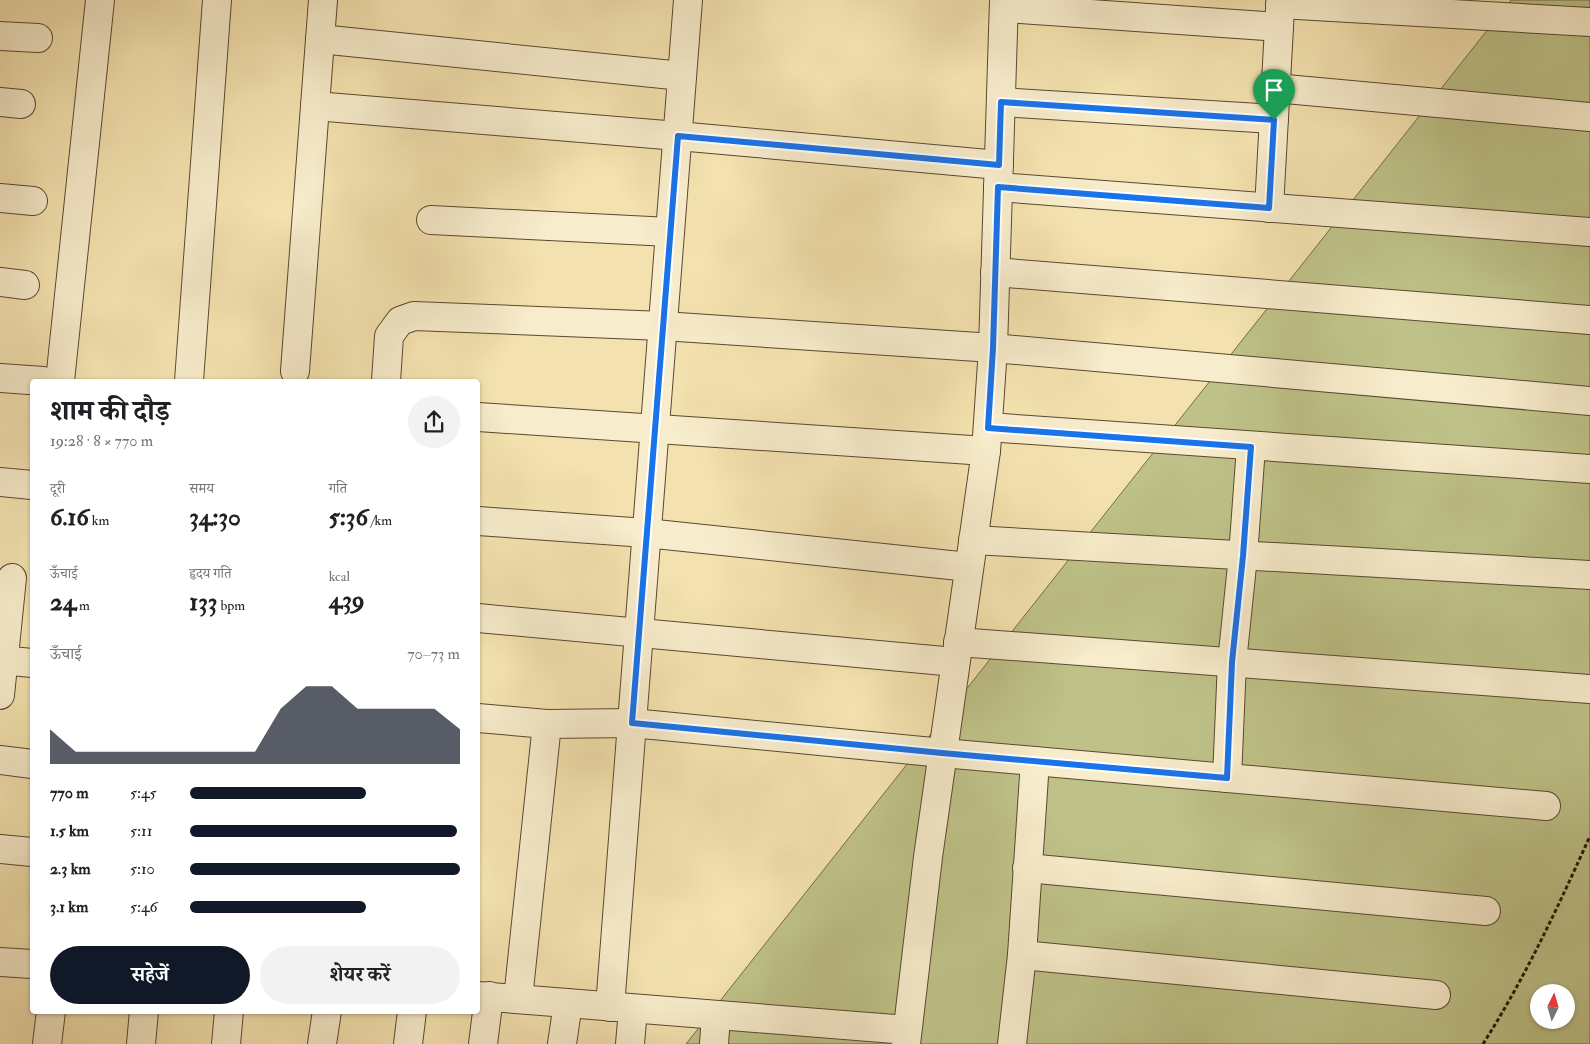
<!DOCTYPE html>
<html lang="hi">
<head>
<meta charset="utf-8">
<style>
  :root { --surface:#fff; --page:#f2f2f2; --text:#202124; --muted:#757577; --accent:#111827 }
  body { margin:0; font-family:"IM FELL Double Pica","Noto Serif Devanagari",serif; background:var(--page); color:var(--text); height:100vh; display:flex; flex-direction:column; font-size:19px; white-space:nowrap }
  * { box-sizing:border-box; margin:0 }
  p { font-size:16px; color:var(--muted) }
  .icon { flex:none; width:28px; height:28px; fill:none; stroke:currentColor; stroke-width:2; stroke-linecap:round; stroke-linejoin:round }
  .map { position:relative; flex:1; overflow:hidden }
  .details { position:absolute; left:30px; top:379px; width:450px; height:635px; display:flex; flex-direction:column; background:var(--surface); border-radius:5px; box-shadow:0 1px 4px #0004 }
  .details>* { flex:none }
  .needle { width:32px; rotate:5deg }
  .controls { position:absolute; left:1530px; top:984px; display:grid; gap:10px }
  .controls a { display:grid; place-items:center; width:45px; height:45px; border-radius:50%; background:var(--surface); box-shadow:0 1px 4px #0004; font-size:25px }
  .pin { position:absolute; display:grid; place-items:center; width:42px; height:42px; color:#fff; margin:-51px -21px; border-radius:50% 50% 50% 0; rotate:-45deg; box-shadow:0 0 5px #0007 }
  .pin .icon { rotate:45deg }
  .round { display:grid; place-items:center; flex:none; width:52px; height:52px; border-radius:26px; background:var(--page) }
  .headline { display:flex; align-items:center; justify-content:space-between; height:85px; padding:0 20px }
  h1 { font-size:28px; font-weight:700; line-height:38px }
  .stats { display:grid; grid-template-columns:repeat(3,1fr); gap:8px; height:85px; padding:5px 20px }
  .stats div { display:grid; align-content:center }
  .stats b { font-size:25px; font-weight:700 }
  .stats small { font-size:14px; font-weight:400 }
  .stats p { font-size:14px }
  .chart { height:140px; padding:10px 20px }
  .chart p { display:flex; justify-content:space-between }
  .chart svg { width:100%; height:90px; margin-top:5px; fill:var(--accent); opacity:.7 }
  .cta { display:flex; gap:10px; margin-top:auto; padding:10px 20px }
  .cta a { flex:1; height:58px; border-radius:30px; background:var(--accent); color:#fff; font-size:20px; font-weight:700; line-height:58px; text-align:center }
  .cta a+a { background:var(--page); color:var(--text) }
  ul { padding:0 20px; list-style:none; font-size:16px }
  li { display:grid; grid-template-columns:80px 60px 1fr; align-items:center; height:38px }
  li i { height:12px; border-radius:6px; background:var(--accent) }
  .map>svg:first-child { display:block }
</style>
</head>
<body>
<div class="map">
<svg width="1590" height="1044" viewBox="0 0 1590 1044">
  <rect width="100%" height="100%" fill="#f3e2af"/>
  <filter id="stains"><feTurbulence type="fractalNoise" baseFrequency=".004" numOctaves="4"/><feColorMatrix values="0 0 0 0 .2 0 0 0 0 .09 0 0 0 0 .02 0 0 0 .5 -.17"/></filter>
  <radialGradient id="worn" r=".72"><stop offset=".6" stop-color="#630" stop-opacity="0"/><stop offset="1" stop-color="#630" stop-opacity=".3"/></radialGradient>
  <path fill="#bec288" stroke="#736c47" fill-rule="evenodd" d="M1511,0H1590V1044H686ZM1539,992H1566V1020H1539Z"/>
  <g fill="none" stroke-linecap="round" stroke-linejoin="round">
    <g stroke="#5b4830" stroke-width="30">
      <g id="street">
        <path d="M1280,4L1590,22"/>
        <path d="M1004,8L1279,27"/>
        <path d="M0,36L38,38"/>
        <path d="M320,39L682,76"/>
        <path d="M1275,88L1590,117"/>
        <path d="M0,102L21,104"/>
        <path d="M1001,102L1274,119"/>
        <path d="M315,106L678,136L999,165"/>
        <path d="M998,187L1590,232"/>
        <path d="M0,198L33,201"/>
        <path d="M1269,208L1280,9"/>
        <path d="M431,220L670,232"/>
        <path d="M995,272L1590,320"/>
        <path d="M0,282L25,285"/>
        <path d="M295,371L323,0"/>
        <path d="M0,378L43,381"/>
        <path d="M60,381L100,0"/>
        <path d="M189,381L217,0"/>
        <path d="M386,381L389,336L400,321L414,316L663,326L993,348L1590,401"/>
        <path d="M478,417L986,451"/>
        <path d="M988,427L1590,469"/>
        <path d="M0,482L32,485"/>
        <path d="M478,521L646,533L969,567"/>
        <path d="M973,540L1590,575"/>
        <path d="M478,618L955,662"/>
        <path d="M958,642L1590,689"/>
        <path d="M0,660L32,663"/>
        <path d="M0,695L12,578"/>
        <path d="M478,718L547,724L632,723L943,753L1546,806"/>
        <path d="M0,760L32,764"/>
        <path d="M1227,778L1232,662L1243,556L1251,447"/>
        <path d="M0,849L32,852"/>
        <path d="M1027,868L1486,911"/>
        <path d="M1022,955L1436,995"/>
        <path d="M0,962L32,964"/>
        <path d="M478,996L907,1030"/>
        <path d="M518,999L547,724"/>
        <path d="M610,1007L688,0"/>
        <path d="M47,1044L51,1011"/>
        <path d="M141,1044L144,1011"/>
        <path d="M226,1044L229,1011"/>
        <path d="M322,1044L327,1011"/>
        <path d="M408,1044L412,1011"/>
        <path d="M483,1044L489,996"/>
        <path d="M562,1044L568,1003"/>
        <path d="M630,1044L633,1009"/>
        <path d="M714,1044L716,1015"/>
        <path d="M906,1044L928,857L986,451L993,348L1004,0"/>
        <path d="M1012,1044L1022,955L1035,761"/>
      </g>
    </g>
    <path stroke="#281506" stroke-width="3" stroke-dasharray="4 2.5" stroke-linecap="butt" d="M1483,1044C1525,978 1558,907 1590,836"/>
    <use href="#street" stroke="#f7eccb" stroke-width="28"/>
  </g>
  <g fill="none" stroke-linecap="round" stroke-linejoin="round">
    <g stroke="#fff" stroke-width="10">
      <path id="route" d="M1001,102L1274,120L1269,208L998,187L993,348L988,428L1251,447L1243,556L1232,662L1227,778L942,753L632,723L678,136L999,165Z"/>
    </g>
    <use href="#route" stroke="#1a73e8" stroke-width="6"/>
  </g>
  <rect width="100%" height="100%" filter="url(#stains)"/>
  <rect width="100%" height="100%" fill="url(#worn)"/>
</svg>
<div class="controls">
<a><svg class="needle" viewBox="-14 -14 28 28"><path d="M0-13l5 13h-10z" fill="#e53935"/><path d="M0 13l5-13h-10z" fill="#757577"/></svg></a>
</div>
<div class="pin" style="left:1274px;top:120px;background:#1e9e55"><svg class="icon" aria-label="arrive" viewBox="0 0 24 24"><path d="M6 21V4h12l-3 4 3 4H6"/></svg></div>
<section class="details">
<div class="headline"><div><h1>शाम की दौड़</h1><p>19:28 · 8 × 770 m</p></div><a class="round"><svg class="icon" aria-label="share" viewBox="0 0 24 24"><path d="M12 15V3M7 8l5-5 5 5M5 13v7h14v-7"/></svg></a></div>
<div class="stats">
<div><p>दूरी</p><b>6.16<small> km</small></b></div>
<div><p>समय</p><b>34:30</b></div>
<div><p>गति</p><b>5:36<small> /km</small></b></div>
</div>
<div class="stats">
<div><p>ऊँचाई</p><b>24<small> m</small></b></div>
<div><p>हृदय गति</p><b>133<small> bpm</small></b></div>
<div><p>kcal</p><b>439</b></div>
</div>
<div class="chart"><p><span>ऊँचाई</span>70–73 m</p>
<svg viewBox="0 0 160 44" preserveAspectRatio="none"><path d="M0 44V27L10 38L20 38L30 38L40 38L50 38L60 38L70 38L80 38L90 17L100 6L110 6L120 17L130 17L140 17L150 17L160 27V44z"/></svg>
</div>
<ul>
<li><b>770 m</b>5:45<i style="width:65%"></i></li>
<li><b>1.5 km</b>5:11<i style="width:99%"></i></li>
<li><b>2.3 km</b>5:10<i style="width:100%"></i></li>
<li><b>3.1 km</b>5:46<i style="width:65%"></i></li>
</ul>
<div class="cta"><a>सहेजें</a><a>शेयर करें</a></div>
</section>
</div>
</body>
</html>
